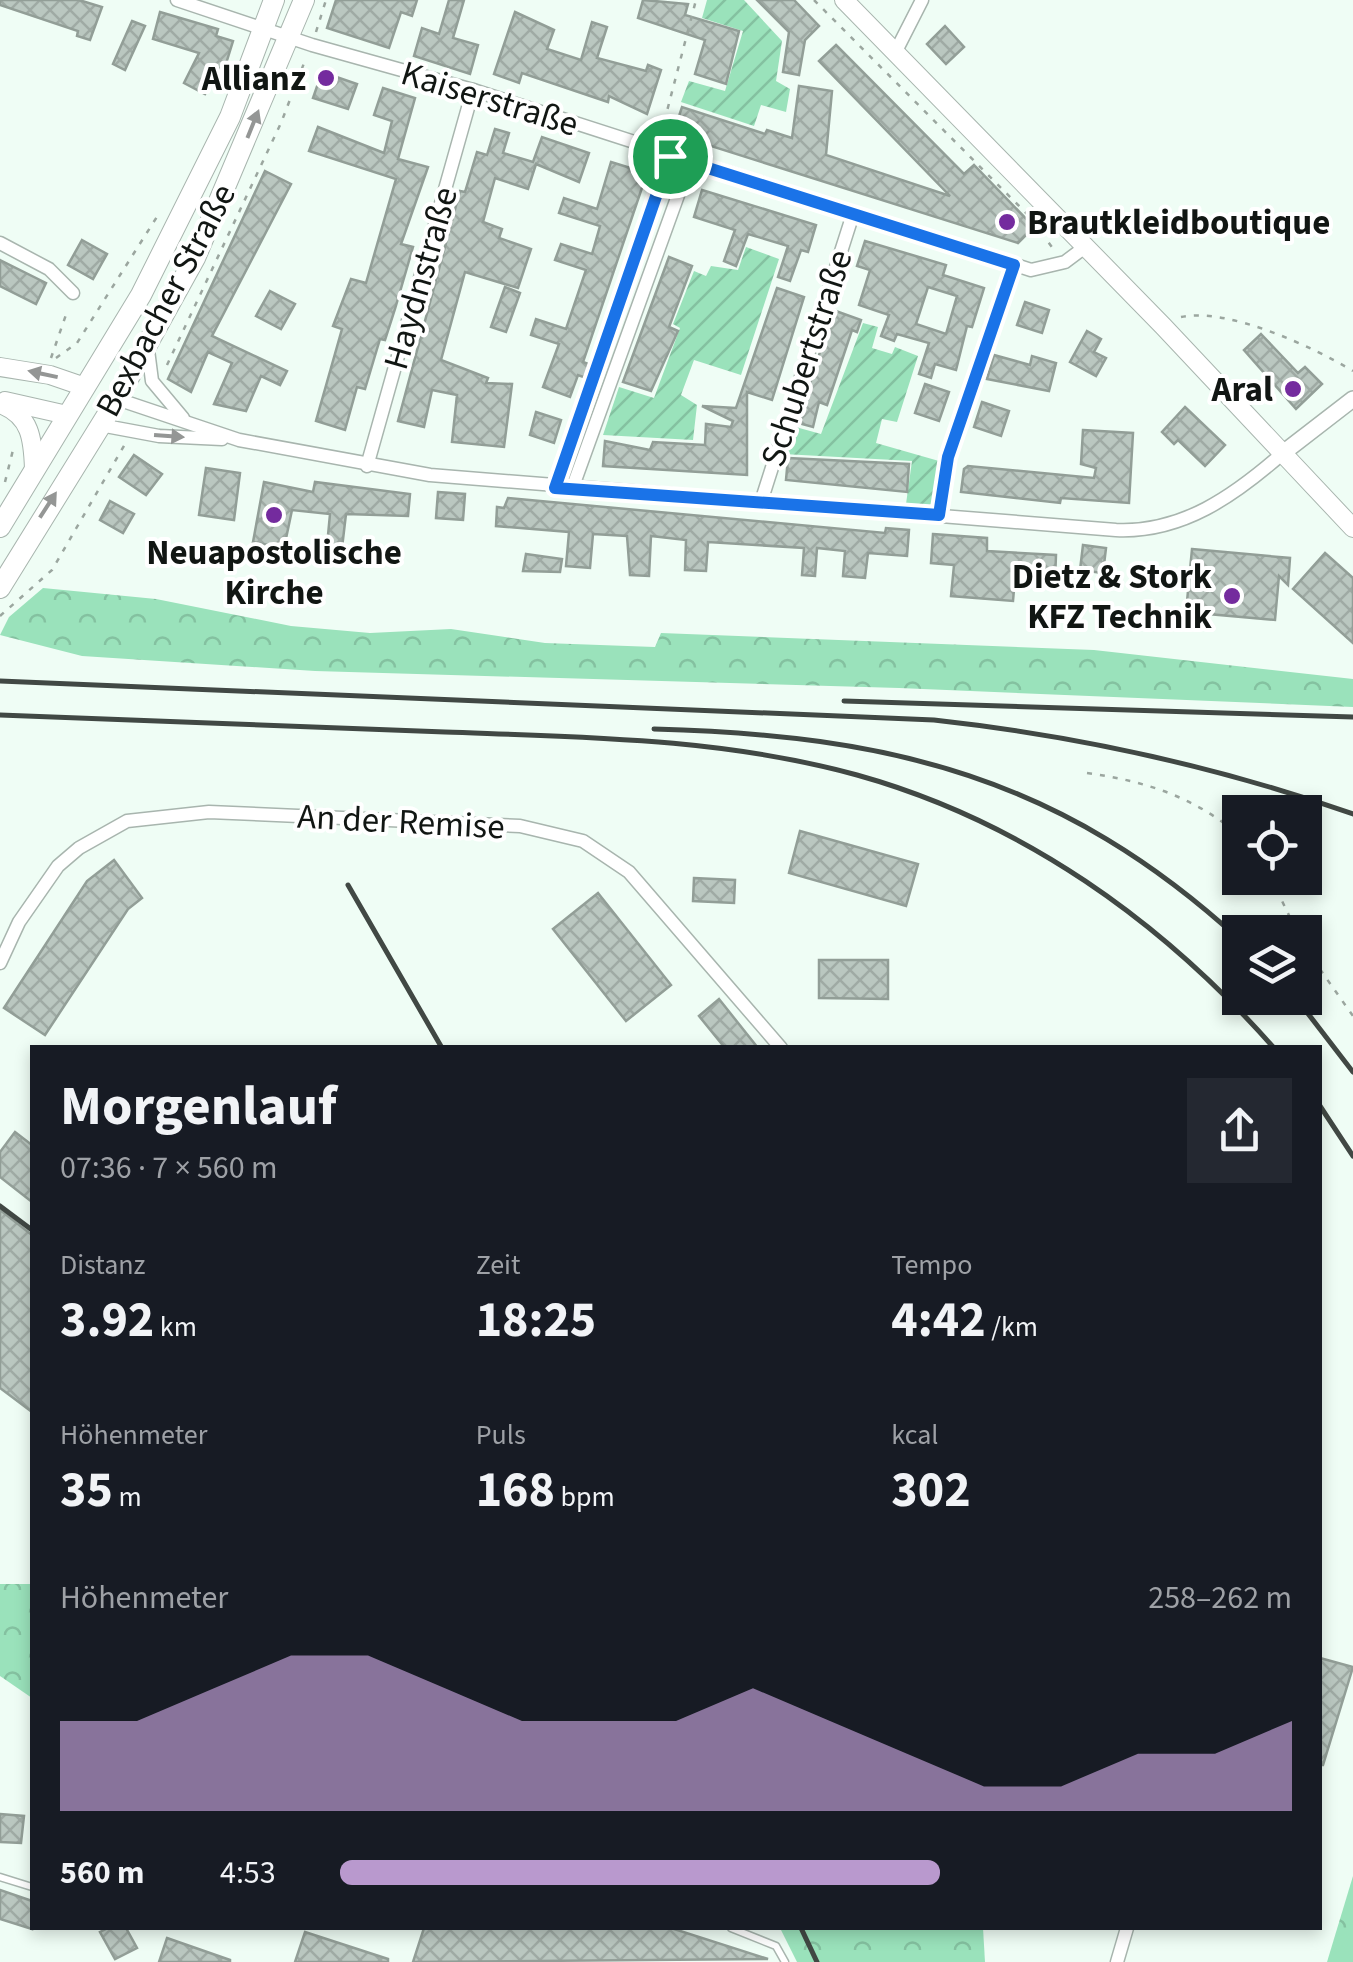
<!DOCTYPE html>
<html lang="de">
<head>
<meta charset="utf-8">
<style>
  :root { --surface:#171b24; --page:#242831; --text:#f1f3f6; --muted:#9ea1a6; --accent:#b999ce }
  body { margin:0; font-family:"Source Sans 3",sans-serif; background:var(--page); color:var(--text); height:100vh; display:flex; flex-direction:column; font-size:38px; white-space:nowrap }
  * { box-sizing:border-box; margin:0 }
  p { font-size:32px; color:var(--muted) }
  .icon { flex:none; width:55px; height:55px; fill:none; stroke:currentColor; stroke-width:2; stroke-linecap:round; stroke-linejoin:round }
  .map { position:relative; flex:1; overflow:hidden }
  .details { position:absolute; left:30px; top:1045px; width:1292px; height:885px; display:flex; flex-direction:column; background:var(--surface); border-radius:0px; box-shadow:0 5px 15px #0003 }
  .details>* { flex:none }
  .buttons { position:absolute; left:1222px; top:795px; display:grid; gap:20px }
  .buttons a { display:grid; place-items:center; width:100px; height:100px; border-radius:0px; background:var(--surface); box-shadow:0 5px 15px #0003; font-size:50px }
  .pin { position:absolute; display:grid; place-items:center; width:85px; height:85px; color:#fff; margin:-42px; border:5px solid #fff; border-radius:50%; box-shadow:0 2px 10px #0007 }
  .round { display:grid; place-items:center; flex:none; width:105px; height:105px; border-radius:0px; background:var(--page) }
  .overview { display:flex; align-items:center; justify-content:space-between; height:170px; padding:0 30px }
  h1 { font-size:55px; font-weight:700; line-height:75px }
  .metrics { display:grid; grid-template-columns:repeat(3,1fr); gap:15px; height:170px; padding:10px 30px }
  .metrics div { display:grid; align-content:center }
  .metrics b { font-size:50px; font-weight:700 }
  .metrics small { font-size:28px; font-weight:400 }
  .metrics p { font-size:28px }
  .chart { height:280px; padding:20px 30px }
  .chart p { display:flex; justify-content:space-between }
  .chart svg { width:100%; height:180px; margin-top:10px; fill:var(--accent); opacity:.7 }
  ul { padding:0 30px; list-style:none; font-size:32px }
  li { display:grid; grid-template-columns:160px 120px 1fr; align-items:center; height:75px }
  li i { height:25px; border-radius:12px; background:var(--accent) }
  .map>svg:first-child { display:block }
</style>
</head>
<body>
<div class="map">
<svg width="1353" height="1962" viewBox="0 0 1353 1962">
  <defs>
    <pattern id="forest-crowns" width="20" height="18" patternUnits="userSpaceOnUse" patternTransform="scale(2.5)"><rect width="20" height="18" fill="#9ae2bb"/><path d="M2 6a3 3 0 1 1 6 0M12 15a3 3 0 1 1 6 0" fill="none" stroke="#84c1a0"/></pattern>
    <pattern id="garden-furrows" width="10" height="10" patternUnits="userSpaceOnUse" patternTransform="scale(2.5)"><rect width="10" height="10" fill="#9ae2bb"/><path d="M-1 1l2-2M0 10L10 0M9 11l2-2" fill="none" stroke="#84c1a0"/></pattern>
    <pattern id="building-cross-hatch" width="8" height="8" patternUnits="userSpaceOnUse" patternTransform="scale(2.5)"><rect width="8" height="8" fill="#bac7c0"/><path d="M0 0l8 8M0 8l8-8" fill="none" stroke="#9faaa4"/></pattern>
  </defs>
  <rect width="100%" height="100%" fill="#effdf5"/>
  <g fill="url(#forest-crowns)">
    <path d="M43,588L156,599L291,626L370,633L451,629L545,643L655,647L661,633L1094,650L1353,679V707L899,688L315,671L82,656L0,635L9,617Z"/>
    <path d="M0,1584H32V1698L0,1676Z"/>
    <path d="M1353,1876V1962H1327Z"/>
    <path d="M780,1928H983L985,1962H797Z"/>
  </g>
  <g fill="url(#garden-furrows)">
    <path d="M707,0H744L782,41L776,81L790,89L786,112L761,105L754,126L681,102L689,81L725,91L743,31L702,18Z"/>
    <path d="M746,247L779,259L741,375L694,360L681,395L697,405L693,440L603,435L619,387L654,398L680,328L673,324L694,271L706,276L711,266L738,270Z"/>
    <path d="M863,323L878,327L872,348L892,354L895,347L918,356L897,422L882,419L876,443L939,461L931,506L906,504L912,461L783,454L792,426L821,434Z"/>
  </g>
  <g fill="url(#building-cross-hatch)" stroke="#929e97" stroke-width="2.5" fill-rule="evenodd">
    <path d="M0,0H79L102,7L90,40L77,36L78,31L0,5Z"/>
    <path d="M336,0H417L412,16L401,12L389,48L327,28Z"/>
    <path d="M449,0H464L453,38L478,45L470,74L414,56L422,28L439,34Z"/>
    <path d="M643,0L688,4L685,15L739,31L726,84L695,74L705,40L638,18Z"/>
    <path d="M757,0H794L819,26L805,40L799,75L783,72L789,32Z"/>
    <path d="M160,12L218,29L216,36L233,41L224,70L219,68L205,94L184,83L199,53L153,39Z"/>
    <path d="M515,12L554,30L547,49L581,60L592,22L607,27L597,58L646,71L648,65L661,70L647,114L609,96L608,102L522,73L519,83L494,74Z"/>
    <path d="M132,21L145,26L125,70L113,64Z"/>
    <path d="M945,26L964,47L946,64L927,44Z"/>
    <path d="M836,45L964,174L974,165L1034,227L1018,243L673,134L682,107L765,134L767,130L792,138L799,86L832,91L826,155L950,196L819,61Z"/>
    <path d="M322,72L357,84L348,109L313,98Z"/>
    <path d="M383,88L415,98L398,159L428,167L401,244L413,247L395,309L385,340L380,339L365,389L357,387L345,430L316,421L342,329L333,326L351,279L366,283L396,179L309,151L318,127L384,153L392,121L374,115Z"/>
    <path d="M495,129L509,133L503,153L533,162L542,137L589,153L579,182L536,164L528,189L495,178L483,222L502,229L499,238L531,249L518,288L465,272L441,360L488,378L486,383L512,384L504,447L452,442L457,395L432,390L424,427L398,421L460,191L465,192L477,152L487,155Z"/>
    <path d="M611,162L647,173L583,362L591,365L586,378L578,375L570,397L543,387L559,344L531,335L536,319L566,329L586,270L555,260L561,244L592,254L600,226L559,213L564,198L597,209Z"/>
    <path d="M265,171L291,184L212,336L287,371L280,385L261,376L246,411L214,404L232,363L208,352L191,392L168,379Z"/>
    <path d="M702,190L816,225L808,252L801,250L790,281L778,277L788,246L748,234L736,266L724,261L735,230L694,217Z"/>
    <path d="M82,240L107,254L93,279L68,265Z"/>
    <path d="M865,241L946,265L943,275L984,288L972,327L967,326L956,370L935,364L931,378L919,374L929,343L897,334L894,341L881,336L889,315L859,305L870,270L857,266ZM928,287L957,296L946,334L916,324Z"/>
    <path d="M669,257L692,266L669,327L678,331L651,391L623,382Z"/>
    <path d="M0,260L46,283L36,304L0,286Z"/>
    <path d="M505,287L520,293L506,332L491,327Z"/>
    <path d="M777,288L804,297L772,400L747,392V475L603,466L605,441L650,450L653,442L705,445L706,424L731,427L733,421L702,406L736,408Z"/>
    <path d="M270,291L295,304L281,329L256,316Z"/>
    <path d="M1025,302L1049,310L1042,333L1017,325Z"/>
    <path d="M833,310L861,320L857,332L852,330L827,405L819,402L813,427L798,423Z"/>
    <path d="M1087,331L1101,339L1094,352L1106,358L1096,376L1070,362Z"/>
    <path d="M1261,334L1298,373L1305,367L1322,384L1296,409L1244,350Z"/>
    <path d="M994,355L1030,365L1032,356L1056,363L1049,391L987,379Z"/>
    <path d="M925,384L949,392L939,421L915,413Z"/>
    <path d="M982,402L1009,411L1001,436L974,427Z"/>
    <path d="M1185,407L1225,445L1205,466L1178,440L1174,444L1162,432Z"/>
    <path d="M536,412L561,420L554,443L530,435Z"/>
    <path d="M1083,430L1133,433L1129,503L1061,498L1060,503L961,492L964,469L968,466L1094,478L1096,468L1081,464Z"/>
    <path d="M134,455L162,474L146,495L119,477Z"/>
    <path d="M788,458L909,464L907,492L786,480Z"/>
    <path d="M206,468L240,473L234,520L199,515Z"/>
    <path d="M264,482L313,492L315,482L410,494L408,516L346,514L342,548L327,546L330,514L292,510L284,548L253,542Z"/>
    <path d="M438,492L465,494L463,520L436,518Z"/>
    <path d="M508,498L885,533L886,528L909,530L907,556L868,553L865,578L843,576L845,551L817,548L815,576L802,575L804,548L708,542L706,571L685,570L686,540L651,536L649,576L630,575L627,536L593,534L590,568L566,566L569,532L496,526L497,507L504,508Z"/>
    <path d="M110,501L134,514L123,533L100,520Z"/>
    <path d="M933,534L987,538V551L1056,555L1055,581L1015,578L1013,601L951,596L954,565L931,563Z"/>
    <path d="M1083,545L1106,548L1103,573L1080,570Z"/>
    <path d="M1192,549L1290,558L1288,585L1279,576L1275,620L1186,612Z"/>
    <path d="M1325,553L1353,578V643L1293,589Z"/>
    <path d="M526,554L562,559L560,572L523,571Z"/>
    <path d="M800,831L918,864L906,906L789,873Z"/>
    <path d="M114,860L142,898L128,909L45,1035L4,1008L87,881Z"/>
    <path d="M694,878L735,880L734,903L693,901Z"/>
    <path d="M598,893L671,985L626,1021L553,929Z"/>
    <path d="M819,960H888V999L819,998Z"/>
    <path d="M719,999L758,1048H725L699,1016Z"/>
    <path d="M15,1132L32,1145V1202L0,1177V1152Z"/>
    <path d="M0,1210L32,1235V1412L0,1388Z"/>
    <path d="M1320,1658L1353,1667L1323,1765H1320Z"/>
    <path d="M0,1814L24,1816L21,1843L0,1842Z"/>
    <path d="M0,1890L32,1901V1929L0,1919Z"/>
    <path d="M108,1928H126L137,1948L115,1959L100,1932Z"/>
    <path d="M424,1928H671L768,1959L413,1962Z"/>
    <path d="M305,1932L388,1959V1962H295Z"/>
    <path d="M167,1938L230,1960V1962H159Z"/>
  </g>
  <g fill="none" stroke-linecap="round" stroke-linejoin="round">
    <g stroke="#a8b5ae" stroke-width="9">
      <g id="service">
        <path d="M0,1877L32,1887"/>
        <path d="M731,1928L776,1946L785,1962"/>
      </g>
    </g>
    <g stroke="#a8b5ae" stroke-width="15">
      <g id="minor">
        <path d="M177,0L312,45L473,90L1031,270L1065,262L1085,247"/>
        <path d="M895,53L922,0"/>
        <path d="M0,243L49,269L73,293"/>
        <path d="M148,350L152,381L183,418"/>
        <path d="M117,399L239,440L430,475L1116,530C1182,533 1234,496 1283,453"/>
        <path d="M100,425L159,436L222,439"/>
        <path d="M367,466L473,90"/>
        <path d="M572,489L690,162"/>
        <path d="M761,502L853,214"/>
        <path d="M939,515L949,457L1014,265"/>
        <path d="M0,963L19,922L58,866L79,848L127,821L209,812L520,826L583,841L629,872L781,1048"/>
        <path d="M1117,1962L1127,1928"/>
      </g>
    </g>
    <g stroke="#a8b5ae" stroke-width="18">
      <path id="tertiary" d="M1283,453L1353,399"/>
    </g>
    <g stroke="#a8b5ae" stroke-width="20">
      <g id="secondary">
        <path d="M844,0L1163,326L1353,528"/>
        <path d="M0,367L50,375L85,387"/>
        <path d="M5,401L67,415"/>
        <path d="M0,404C31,415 33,440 34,469"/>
      </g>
    </g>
    <g stroke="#a8b5ae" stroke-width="22">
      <g id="primary">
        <path d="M0,527L141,295L230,117L274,0"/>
        <path d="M0,588L117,399L195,258L304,0"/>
      </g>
    </g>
    <g stroke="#9ba69f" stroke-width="2.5" stroke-dasharray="5 8" stroke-linecap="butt">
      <path d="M814,0L1031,218L1054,250"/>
      <path d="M316,32L326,0"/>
      <path d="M661,134L696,0"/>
      <path d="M1181,317C1228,307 1313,347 1353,371"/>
      <path d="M51,358L68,309"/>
      <path d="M56,358L77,343L160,212"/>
      <path d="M167,365L281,123L306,58"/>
      <path d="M560,473L665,168"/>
      <path d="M5,482L14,446"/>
      <path d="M0,616L52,570L125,444"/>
      <path d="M1087,773C1145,781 1195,797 1240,836"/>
      <path d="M1271,878L1297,932"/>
      <path d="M1305,948L1353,1016"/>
    </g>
    <use href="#service" stroke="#fff" stroke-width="6"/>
    <use href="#minor" stroke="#fff" stroke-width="12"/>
    <use href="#tertiary" stroke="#fff" stroke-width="15"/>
    <use href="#secondary" stroke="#fff" stroke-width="18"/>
    <use href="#primary" stroke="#fff" stroke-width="20"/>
    <g stroke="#414844" stroke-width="5">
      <path d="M0,681L934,720C1079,736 1216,766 1353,814"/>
      <path d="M844,701L1353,717"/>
      <path d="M0,715C148,721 297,726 445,732C582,737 723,738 857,775C1022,821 1162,921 1274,1048"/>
      <path d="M654,729C890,735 1062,777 1240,940"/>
      <path d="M348,885L442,1048"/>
      <path d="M1296,998L1353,1072"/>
      <path d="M1320,1106L1353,1156"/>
      <path d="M0,1206L32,1230"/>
      <path d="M801,1928L817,1962"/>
    </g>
  </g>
  <defs><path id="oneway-solid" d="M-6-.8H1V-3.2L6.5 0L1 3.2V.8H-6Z" transform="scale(2.5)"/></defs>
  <g fill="#949695">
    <use href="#oneway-solid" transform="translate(253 124) rotate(-68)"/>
    <use href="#oneway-solid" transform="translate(43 374) rotate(-168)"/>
    <use href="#oneway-solid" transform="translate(169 436) rotate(4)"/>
    <use href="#oneway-solid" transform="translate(48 505) rotate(-57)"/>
  </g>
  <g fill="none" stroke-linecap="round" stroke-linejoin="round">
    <g stroke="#fff" stroke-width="20">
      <path id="route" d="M670,156L1014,265L948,457L939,515L555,488Z"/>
    </g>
    <use href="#route" stroke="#1a73e8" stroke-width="12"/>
  </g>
  <g fill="#742b9e" stroke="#fff" stroke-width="4">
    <circle cx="326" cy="78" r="10"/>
    <circle cx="1007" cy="222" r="10"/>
    <circle cx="1293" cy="389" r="10"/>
    <circle cx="274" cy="515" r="10"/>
    <circle cx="1232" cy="596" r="10"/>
  </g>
  <g text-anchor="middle" stroke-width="8" stroke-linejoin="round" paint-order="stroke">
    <g font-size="35" font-weight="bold" fill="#111613" stroke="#fff" text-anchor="end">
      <text x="306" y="90">Allianz</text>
      <text x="1027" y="234" text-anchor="start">Brautkleidboutique</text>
      <text x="1273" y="401">Aral</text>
      <text x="274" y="564" text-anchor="middle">Neuapostolische<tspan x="274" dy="40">Kirche</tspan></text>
      <text x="1212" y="588">Dietz &amp; Stork<tspan x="1212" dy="40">KFZ Technik</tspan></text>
    </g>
    <g font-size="35" fill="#111613" stroke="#fff">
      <text transform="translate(490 98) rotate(17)" y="12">Kaiserstraße</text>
      <text transform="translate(420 278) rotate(-74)" y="12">Haydnstraße</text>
      <text transform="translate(165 300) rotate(-62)" y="12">Bexbacher Straße</text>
      <text transform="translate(806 358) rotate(-72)" y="12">Schubertstraße</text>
      <text transform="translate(401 821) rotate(3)" y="12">An der Remise</text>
    </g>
  </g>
</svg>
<div class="buttons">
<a><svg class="icon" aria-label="locate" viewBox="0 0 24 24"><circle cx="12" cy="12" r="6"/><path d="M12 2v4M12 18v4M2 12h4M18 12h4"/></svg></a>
<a><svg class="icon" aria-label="layers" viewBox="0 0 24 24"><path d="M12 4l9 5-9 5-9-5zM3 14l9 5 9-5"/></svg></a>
</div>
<div class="pin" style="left:670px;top:156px;background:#1e9e55"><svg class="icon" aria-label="arrive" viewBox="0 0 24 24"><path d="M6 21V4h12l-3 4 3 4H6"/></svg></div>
<section class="details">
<div class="overview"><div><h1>Morgenlauf</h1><p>07:36 · 7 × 560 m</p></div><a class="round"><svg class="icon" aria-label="share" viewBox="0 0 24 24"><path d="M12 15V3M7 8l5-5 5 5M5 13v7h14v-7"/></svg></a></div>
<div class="metrics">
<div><p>Distanz</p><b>3.92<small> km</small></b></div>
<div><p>Zeit</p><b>18:25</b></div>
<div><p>Tempo</p><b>4:42<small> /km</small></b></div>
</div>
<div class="metrics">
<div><p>Höhenmeter</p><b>35<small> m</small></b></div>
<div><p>Puls</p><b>168<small> bpm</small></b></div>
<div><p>kcal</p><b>302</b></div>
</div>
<div class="chart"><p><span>Höhenmeter</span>258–262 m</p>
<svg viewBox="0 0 160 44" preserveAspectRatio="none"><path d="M0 44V22L10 22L20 14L30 6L40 6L50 14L60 22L70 22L80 22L90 14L100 22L110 30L120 38L130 38L140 30L150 30L160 22V44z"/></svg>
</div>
<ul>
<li><b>560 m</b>4:53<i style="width:63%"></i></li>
</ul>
</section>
</div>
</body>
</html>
